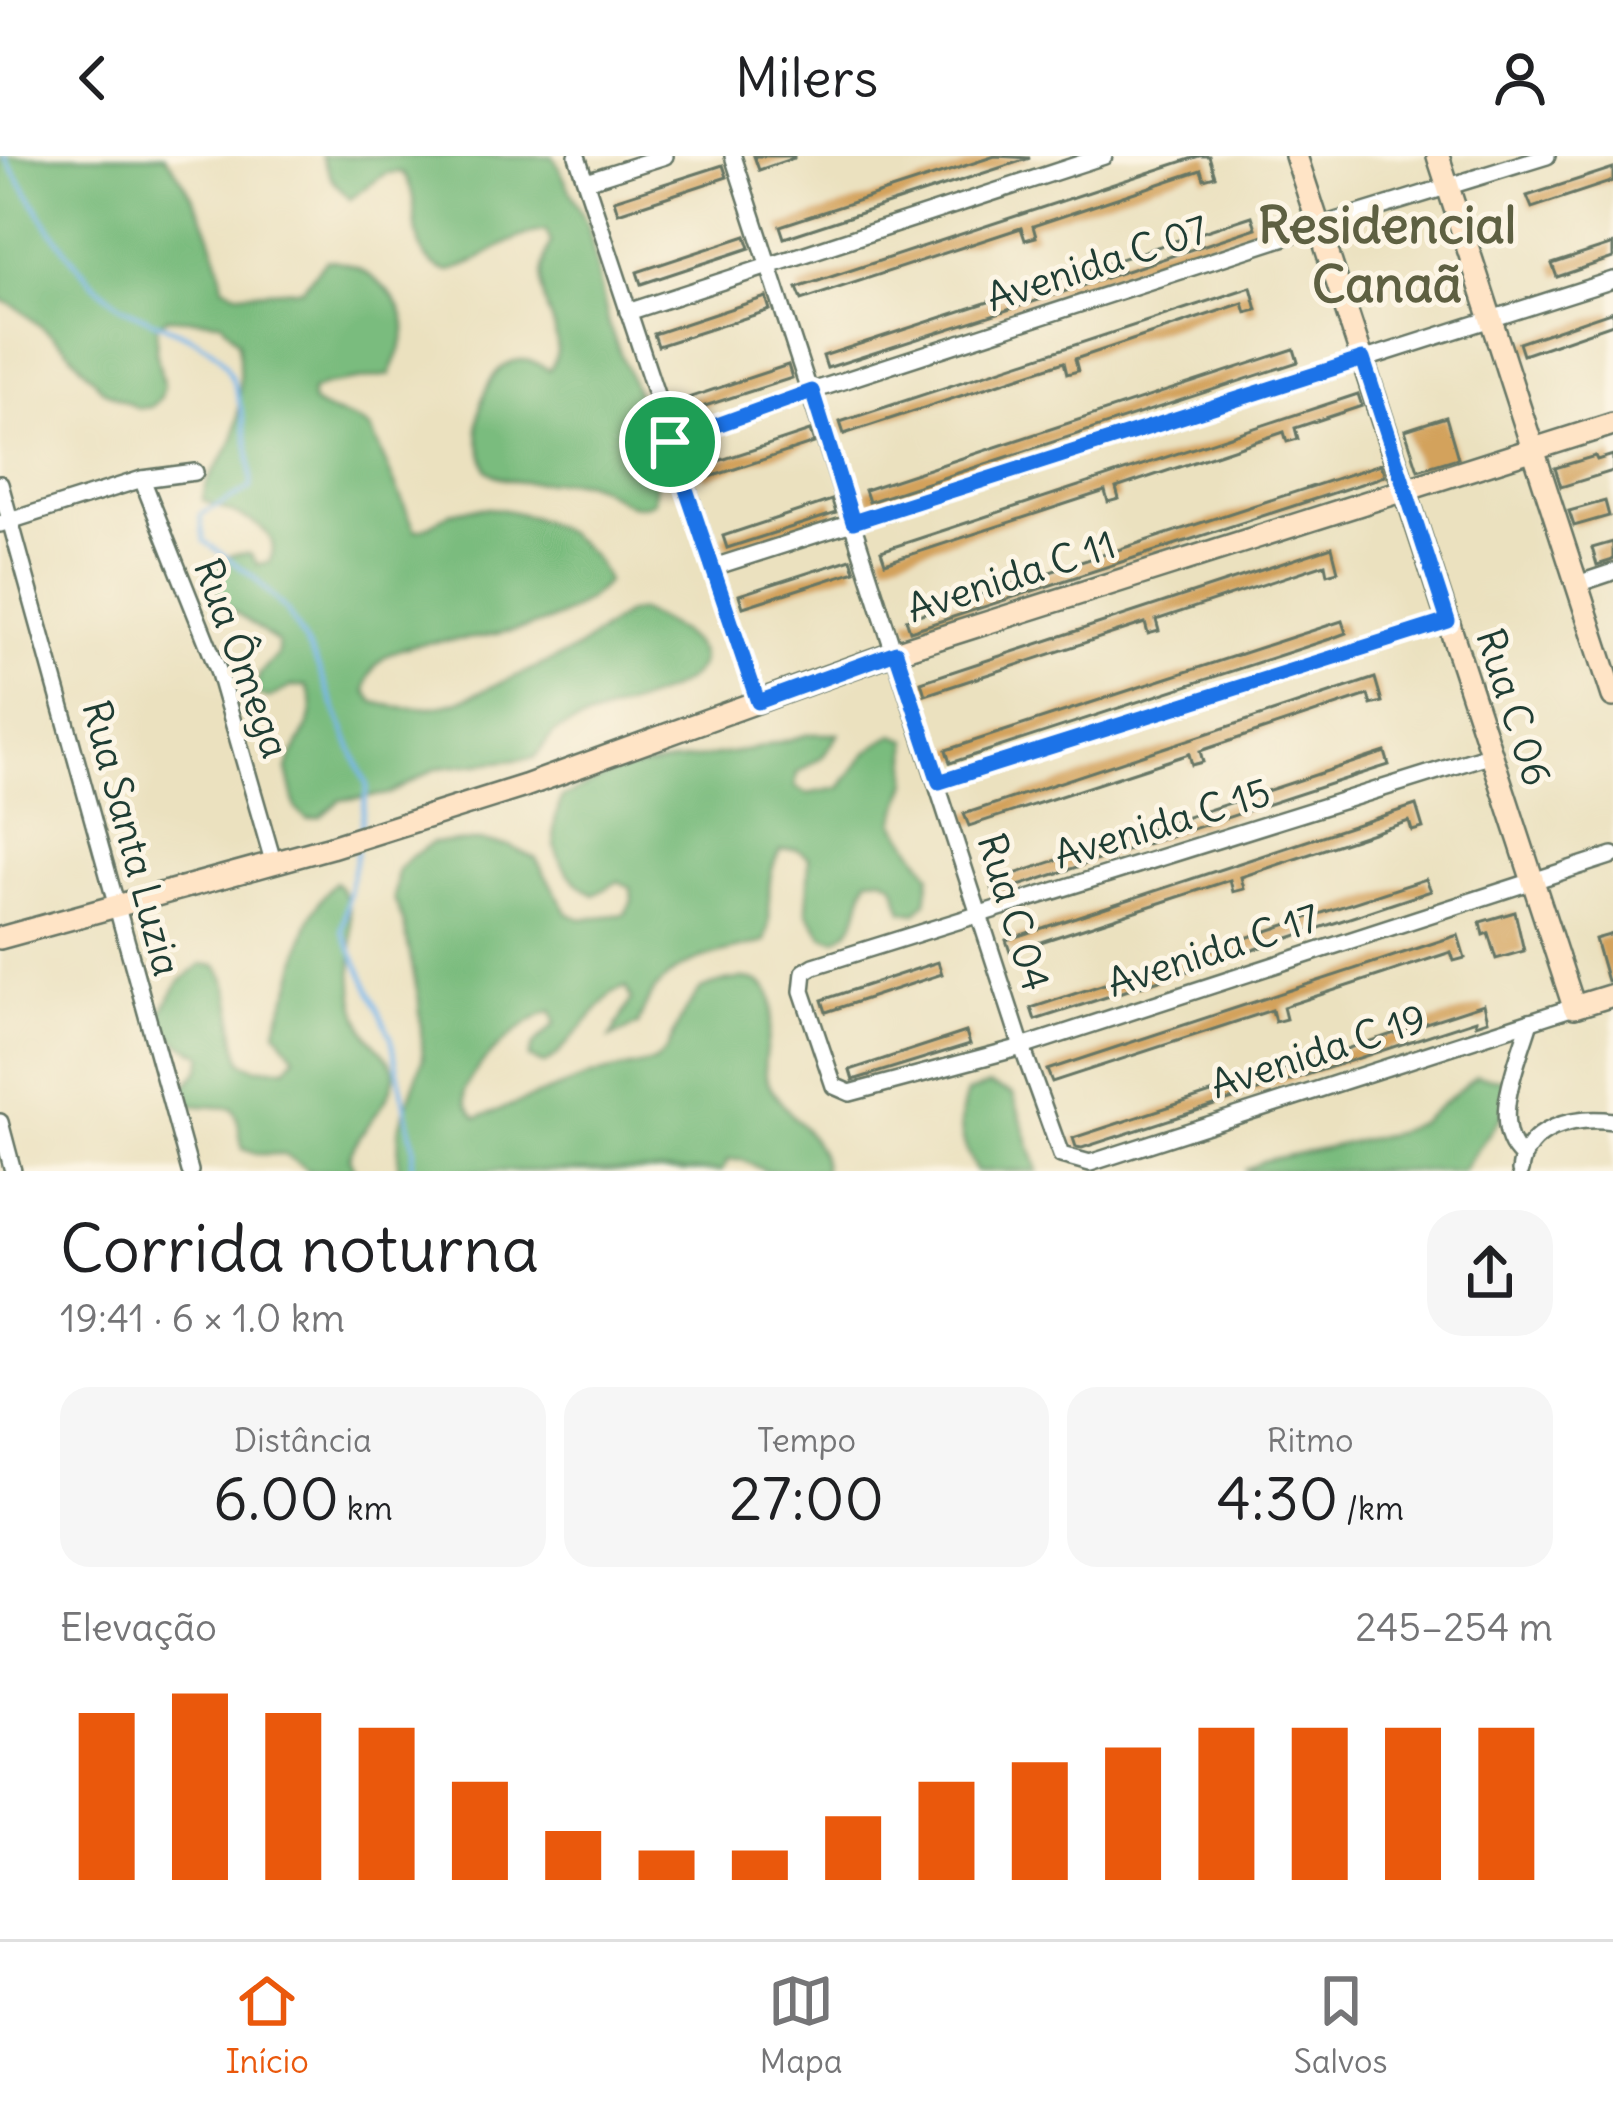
<!DOCTYPE html>
<html lang="pt">
<head>
<meta charset="utf-8">
<style>
  :root { --surface:#fff; --page:#f6f6f6; --text:#202124; --muted:#757577; --line:#e0e0e0; --accent:#ea580c }
  body { margin:0; font-family:Delius,sans-serif; background:var(--page); color:var(--text); height:100vh; display:flex; flex-direction:column; font-size:45px; white-space:nowrap }
  * { box-sizing:border-box; margin:0 }
  p { font-size:39px; color:var(--muted) }
  .icon { flex:none; width:66px; height:66px; fill:none; stroke:currentColor; stroke-width:2; stroke-linecap:round; stroke-linejoin:round }
  .map { position:relative; height:1015px; overflow:hidden }
  .panel { display:flex; flex-direction:column; background:var(--surface); flex:1 }
  .panel>* { flex:none }
  .pin { position:absolute; display:grid; place-items:center; width:102px; height:102px; color:#fff; margin:-51px; border:6px solid #fff; border-radius:50%; box-shadow:0 3px 12px #0007 }
  .round { display:grid; place-items:center; flex:none; width:126px; height:126px; border-radius:36px; background:var(--page) }
  .head { display:flex; align-items:center; justify-content:space-between; height:204px; padding:0 60px }
  h1 { font-size:66px; font-weight:600; line-height:90px }
  .stats { display:grid; grid-template-columns:repeat(3,1fr); gap:18px; height:204px; padding:12px 60px }
  .stats div { display:grid; align-content:center; border-radius:30px; background:var(--page); text-align:center }
  .stats b { font-size:60px; font-weight:600 }
  .stats small { font-size:33px; font-weight:400 }
  .stats p { font-size:33px }
  .chart { height:336px; padding:24px 60px }
  .chart p { display:flex; justify-content:space-between }
  .chart svg { width:100%; height:216px; margin-top:12px; stroke:var(--accent); stroke-width:6 }
  header { display:flex; justify-content:space-between; align-items:center; height:156px; padding:0 60px; background:var(--surface); font-size:54px; font-weight:600 }
  .tab-bar { display:flex; justify-content:space-around; align-items:center; height:168px; border-top:3px solid var(--line); background:var(--surface); font-size:33px; color:var(--muted) }
  .tab-bar a { display:grid; justify-items:center; gap:6px }
  .tab-bar .selected { color:var(--accent) }
  .map>svg:first-child { display:block }
</style>
</head>
<body>
<header><svg class="icon" aria-label="back" viewBox="0 0 24 24"><path d="M15 5l-7 7 7 7"/></svg>Milers<svg class="icon" aria-label="person" viewBox="0 0 24 24"><circle cx="12" cy="8" r="4"/><path d="M4 21q1-7 8-7t8 7"/></svg></header>
<div class="map">
<svg width="1613" height="1015" viewBox="0 0 1613 1015">
  <rect width="100%" height="100%" fill="#fcf5e5"/>
  <filter id="ink" filterUnits="userSpaceOnUse"><feTurbulence type="fractalNoise" baseFrequency=".00833" numOctaves="2"/><feDisplacementMap in="SourceGraphic" scale="24" xChannelSelector="R" yChannelSelector="G"/><feConvolveMatrix kernelMatrix="1 2 1 2 8 2 1 2 1" color-interpolation-filters="sRGB"/></filter>
  <filter id="wash" filterUnits="userSpaceOnUse"><feTurbulence type="fractalNoise" baseFrequency=".004" numOctaves="4" result="noise"/><feDisplacementMap in="SourceGraphic" scale="48" xChannelSelector="R" yChannelSelector="G"/><feGaussianBlur stdDeviation="2.7" result="paint"/><feColorMatrix in="noise" values="0 0 0 0 0 0 0 0 0 0 0 0 0 0 0 0 0 1.4 0 .05"/><feComposite in="paint" operator="in"/></filter>
  <g filter="url(#wash)">
    <rect width="100%" height="100%" fill="#ebe1bf"/>
    <g fill="#7abc7e" stroke="#4c7c59" stroke-width="3">
      <path d="M0,0H165C195,37 216,83 223,130L238,137L302,133L326,104C357,102 407,140 405,174C405,188 394,206 390,219L325,229L312,235V246C330,261 354,258 371,274L415,374C433,373 439,359 456,355C508,342 589,373 607,426C586,447 565,461 536,469C519,474 499,477 481,481C442,488 371,480 366,535L374,546C401,554 432,554 459,545L574,495L627,457L639,455C797,522 608,548 559,574C547,580 544,593 534,602L437,612L389,638L340,644L320,661L307,663L296,653L287,613C296,584 324,562 306,530H293L269,542L258,539C253,518 265,513 278,499V487L227,450L206,419C215,403 231,396 250,398L258,409L269,406C289,369 227,357 203,344C204,320 225,305 233,283C241,262 240,208 238,185L221,165L168,162L157,169L156,195L164,231L160,243L151,251L138,252L103,234L64,189L17,151L0,143Z"/>
      <path d="M321,0H553L588,70L609,170L643,252L656,321L654,345C625,361 610,329 583,326C550,322 515,335 487,314C483,299 477,284 478,267C481,228 506,184 549,214C568,189 549,168 544,142C539,122 544,105 551,86L546,75C511,75 462,121 444,114C400,98 427,41 401,16L386,17L350,43L332,23Z"/>
      <path d="M810,578H839L823,600L797,617L795,631L807,638L840,632C860,606 863,594 894,579L908,584V626L894,666L930,718L926,746L916,757L903,755L894,728L882,721L868,722C857,745 863,770 836,783L823,780L807,756L809,701L797,693L780,694C760,732 776,752 765,786C707,801 657,804 638,869L610,882L631,844L626,831L613,836L556,900L544,908L529,902L533,889L555,868L552,855C529,859 466,914 465,937C465,948 471,955 477,962L594,919L654,906L666,895L684,857L701,833C719,826 747,816 764,830C785,848 758,893 766,921C777,955 824,977 824,1015H766L742,1004H728L722,1015H398L399,971L423,903L419,844L404,768L394,742L398,714L408,703L432,687L479,685L509,690L536,703L568,758L581,763L625,758L632,745L631,732L619,725L594,739C556,716 544,682 563,641L619,614L750,594Z"/>
      <path d="M335,726C359,745 349,809 354,841C356,853 360,865 366,876C373,890 397,904 394,922C388,953 358,973 349,1002L355,1015H309L284,998H256L243,993C238,978 241,965 232,952L189,949L181,935L200,913L203,899C184,890 167,883 158,862L179,826L202,808L217,810C241,845 227,871 242,906L256,912H286L295,900L276,875C278,858 286,846 291,830C303,787 303,760 335,726Z"/>
      <path d="M1476,920L1510,924V948L1462,1015H1244L1263,1005L1395,977L1420,966Z"/>
      <path d="M989,929L1013,938L1038,1015H976C961,986 956,968 967,937Z"/>
    </g>
    <g fill="none" stroke-linecap="round" stroke-linejoin="round">
      <g stroke="#76b5ea" stroke-width="4.5">
        <path d="M4,0C38,51 67,111 117,147C142,165 195,177 217,198C240,221 252,300 251,332L200,359L204,385L254,421L287,455L315,504L367,630L360,676"/>
        <path d="M357,694L342,774L391,881L414,992L411,1015"/>
      </g>
    </g>
    <g id="blocks">
      <g fill="#d3a25c">
        <path d="M754,0H794V2L759,14Z"/>
        <path d="M995,0L1030,2L784,82L780,70Z"/>
        <path d="M1199,0H1209L1215,20L1204,23L1201,14L1033,70L1036,81L1025,84L1021,72L802,144L797,132Z"/>
        <path d="M723,9L727,21L618,57L614,44Z"/>
        <path d="M1613,12V25L1532,52L1527,40Z"/>
        <path d="M1252,60L1256,72L1045,142L827,212L823,200Z"/>
        <path d="M746,80L750,92L641,128L637,116Z"/>
        <path d="M1613,88V102L1557,121L1552,108Z"/>
        <path d="M1251,131L1257,154L1246,157L1243,147L1075,203L1078,215L1067,218L1064,206L844,278L840,266Z"/>
        <path d="M766,141L770,154L658,190L654,178Z"/>
        <path d="M1613,155V168L1523,199L1519,187Z"/>
        <path d="M1294,193L1298,206L869,346L865,334Z"/>
        <path d="M788,209L792,222L683,257L679,245Z"/>
        <path d="M1358,238L1362,250L1295,272L1298,283L1287,286L1284,276L1116,332L1119,343L1108,346L1105,335L885,407L881,395Z"/>
        <path d="M1446,261L1458,302L1418,314L1405,274Z"/>
        <path d="M810,275L814,287L704,323L700,311Z"/>
        <path d="M1613,299V315L1561,331L1555,312L1595,300L1597,304Z"/>
        <path d="M1381,308L1385,320L1373,324L910,475L906,463Z"/>
        <path d="M832,344L836,357L727,392L723,380Z"/>
        <path d="M1605,345L1609,360L1574,370L1569,355Z"/>
        <path d="M1613,386V404L1597,409L1592,392Z"/>
        <path d="M1332,391L1338,415L1327,418L1325,408L1156,464L1159,475L1148,478L1145,467L925,539L921,526Z"/>
        <path d="M851,403L855,415L743,451L739,439Z"/>
        <path d="M1342,465L1346,477L1330,483L950,607L946,594Z"/>
        <path d="M1375,522L1382,546L1371,549L1368,539L1200,595L1203,606L1192,609L1189,598L969,670L964,658Z"/>
        <path d="M1385,596L1389,609L1373,614L994,738L990,726Z"/>
        <path d="M1416,649L1423,672L1412,675L1409,665L1241,721L1244,733L1233,736L1230,724L1010,796L1006,784Z"/>
        <path d="M1426,723L1431,735L1253,794L1035,864L1031,852Z"/>
        <path d="M1515,756L1524,795L1496,803L1488,777L1483,779L1480,766Z"/>
        <path d="M1613,778V824L1607,825L1595,783Z"/>
        <path d="M1458,779L1465,802L1454,805L1451,796L1283,851L1286,863L1275,866L1272,854L1052,926L1047,914Z"/>
        <path d="M938,806L942,818L826,856L822,844Z"/>
        <path d="M1484,848L1488,864L1476,868V864L1082,992L1076,991L1073,982Z"/>
        <path d="M966,876L970,888L853,924L850,914Z"/>
      </g>
    </g>
  </g>
  <g filter="url(#ink)">
    <use href="#blocks" fill-opacity="0" stroke="#667665" stroke-width="3"/>
    <g fill="none" stroke-linecap="round" stroke-linejoin="round">
      <g stroke="#667665" stroke-width="20">
        <g id="street">
          <path d="M577,0L758,546"/>
          <path d="M733,0L1022,891L1061,999L1090,1007L1574,851"/>
          <path d="M586,25L665,0"/>
          <path d="M628,156L1104,0"/>
          <path d="M671,286L812,235L1319,70L1547,0"/>
          <path d="M142,323L218,514L273,705"/>
          <path d="M0,328L190,1015"/>
          <path d="M0,368L142,323L195,316"/>
          <path d="M714,411L1613,124"/>
          <path d="M1577,428L1613,416"/>
          <path d="M1492,598L814,810L804,816L802,835L834,930L850,937L1022,891L1613,699"/>
          <path d="M939,626L1448,465"/>
          <path d="M0,966L13,1015"/>
          <path d="M1522,1000C1487,970 1520,901 1530,865"/>
          <path d="M1520,1015C1525,971 1574,960 1613,965"/>
        </g>
      </g>
      <g stroke="#667665" stroke-width="26">
        <g id="secondary">
          <path d="M1296,0L1574,851L1613,839"/>
          <path d="M1438,0L1613,540"/>
          <path d="M0,782L331,691L525,630L895,496L1613,268"/>
        </g>
      </g>
      <use href="#street" stroke="#fff" stroke-width="15"/>
      <use href="#secondary" stroke="#ffe4c6" stroke-width="21"/>
    </g>
  </g>
  <g fill="none" stroke-linecap="round" stroke-linejoin="round" filter="url(#ink)">
    <g stroke="#fff" stroke-width="24">
      <path id="route" d="M1363,203L1448,465L939,626L896,496L758,546L670,286L812,235L853,366Z"/>
    </g>
    <use href="#route" stroke="#1a73e8" stroke-width="15"/>
  </g>
  <g text-anchor="middle" stroke-width="10" stroke-linejoin="round" paint-order="stroke">
    <g font-size="39" fill="#1f3d34" stroke="#fcf5e5">
      <text transform="translate(1097 107) rotate(-18)" y="14">Avenida C 07</text>
      <text transform="translate(1011 420) rotate(-18)" y="14">Avenida C 11</text>
      <text transform="translate(242 502) rotate(70)" y="14">Rua Ômega</text>
      <text transform="translate(1514 551) rotate(72)" y="14">Rua C 06</text>
      <text transform="translate(1162 667) rotate(-17)" y="14">Avenida C 15</text>
      <text transform="translate(132 682) rotate(75)" y="14">Rua Santa Luzia</text>
      <text transform="translate(1014 756) rotate(73)" y="14">Rua C 04</text>
      <text transform="translate(1213 794) rotate(-18)" y="14">Avenida C 17</text>
      <text transform="translate(1318 895) rotate(-18)" y="14">Avenida C 19</text>
    </g>
    <g font-size="51" font-weight="bold" fill="#5e6042" stroke="#fcf5e5">
      <text x="1387" y="87">Residencial<tspan x="1387" dy="59">Canaã</tspan></text>
    </g>
  </g>
</svg>
<div class="pin" style="left:670px;top:286px;background:#1e9e55"><svg class="icon" aria-label="arrive" viewBox="0 0 24 24"><path d="M6 21V4h12l-3 4 3 4H6"/></svg></div>
</div>
<section class="panel">
<div class="head"><div><h1>Corrida noturna</h1><p>19:41 · 6 × 1.0 km</p></div><a class="round"><svg class="icon" aria-label="share" viewBox="0 0 24 24"><path d="M12 15V3M7 8l5-5 5 5M5 13v7h14v-7"/></svg></a></div>
<div class="stats">
<div><p>Distância</p><b>6.00<small> km</small></b></div>
<div><p>Tempo</p><b>27:00</b></div>
<div><p>Ritmo</p><b>4:30<small> /km</small></b></div>
</div>
<div class="chart"><p><span>Elevação</span>245–254 m</p>
<svg viewBox="0 0 160 44" preserveAspectRatio="none"><path d="M5 44V10M15 44V6M25 44V10M35 44V13M45 44V24M55 44V34M65 44V38M75 44V38M85 44V31M95 44V24M105 44V20M115 44V17M125 44V13M135 44V13M145 44V13M155 44V13"/></svg>
</div>
</section>
<nav class="tab-bar">
<a class="selected"><svg class="icon" aria-label="home" viewBox="0 0 24 24"><path d="M3 11l9-7 9 7M6 9v11h12V9"/></svg>Início</a>
<a><svg class="icon" aria-label="map" viewBox="0 0 24 24"><path d="M3 6l6-2 6 2 6-2v14l-6 2-6-2-6 2zM9 4v14M15 6v14"/></svg>Mapa</a>
<a><svg class="icon" aria-label="saved" viewBox="0 0 24 24"><path d="M7 4h10v16l-5-4-5 4z"/></svg>Salvos</a>
</nav>
</body>
</html>
